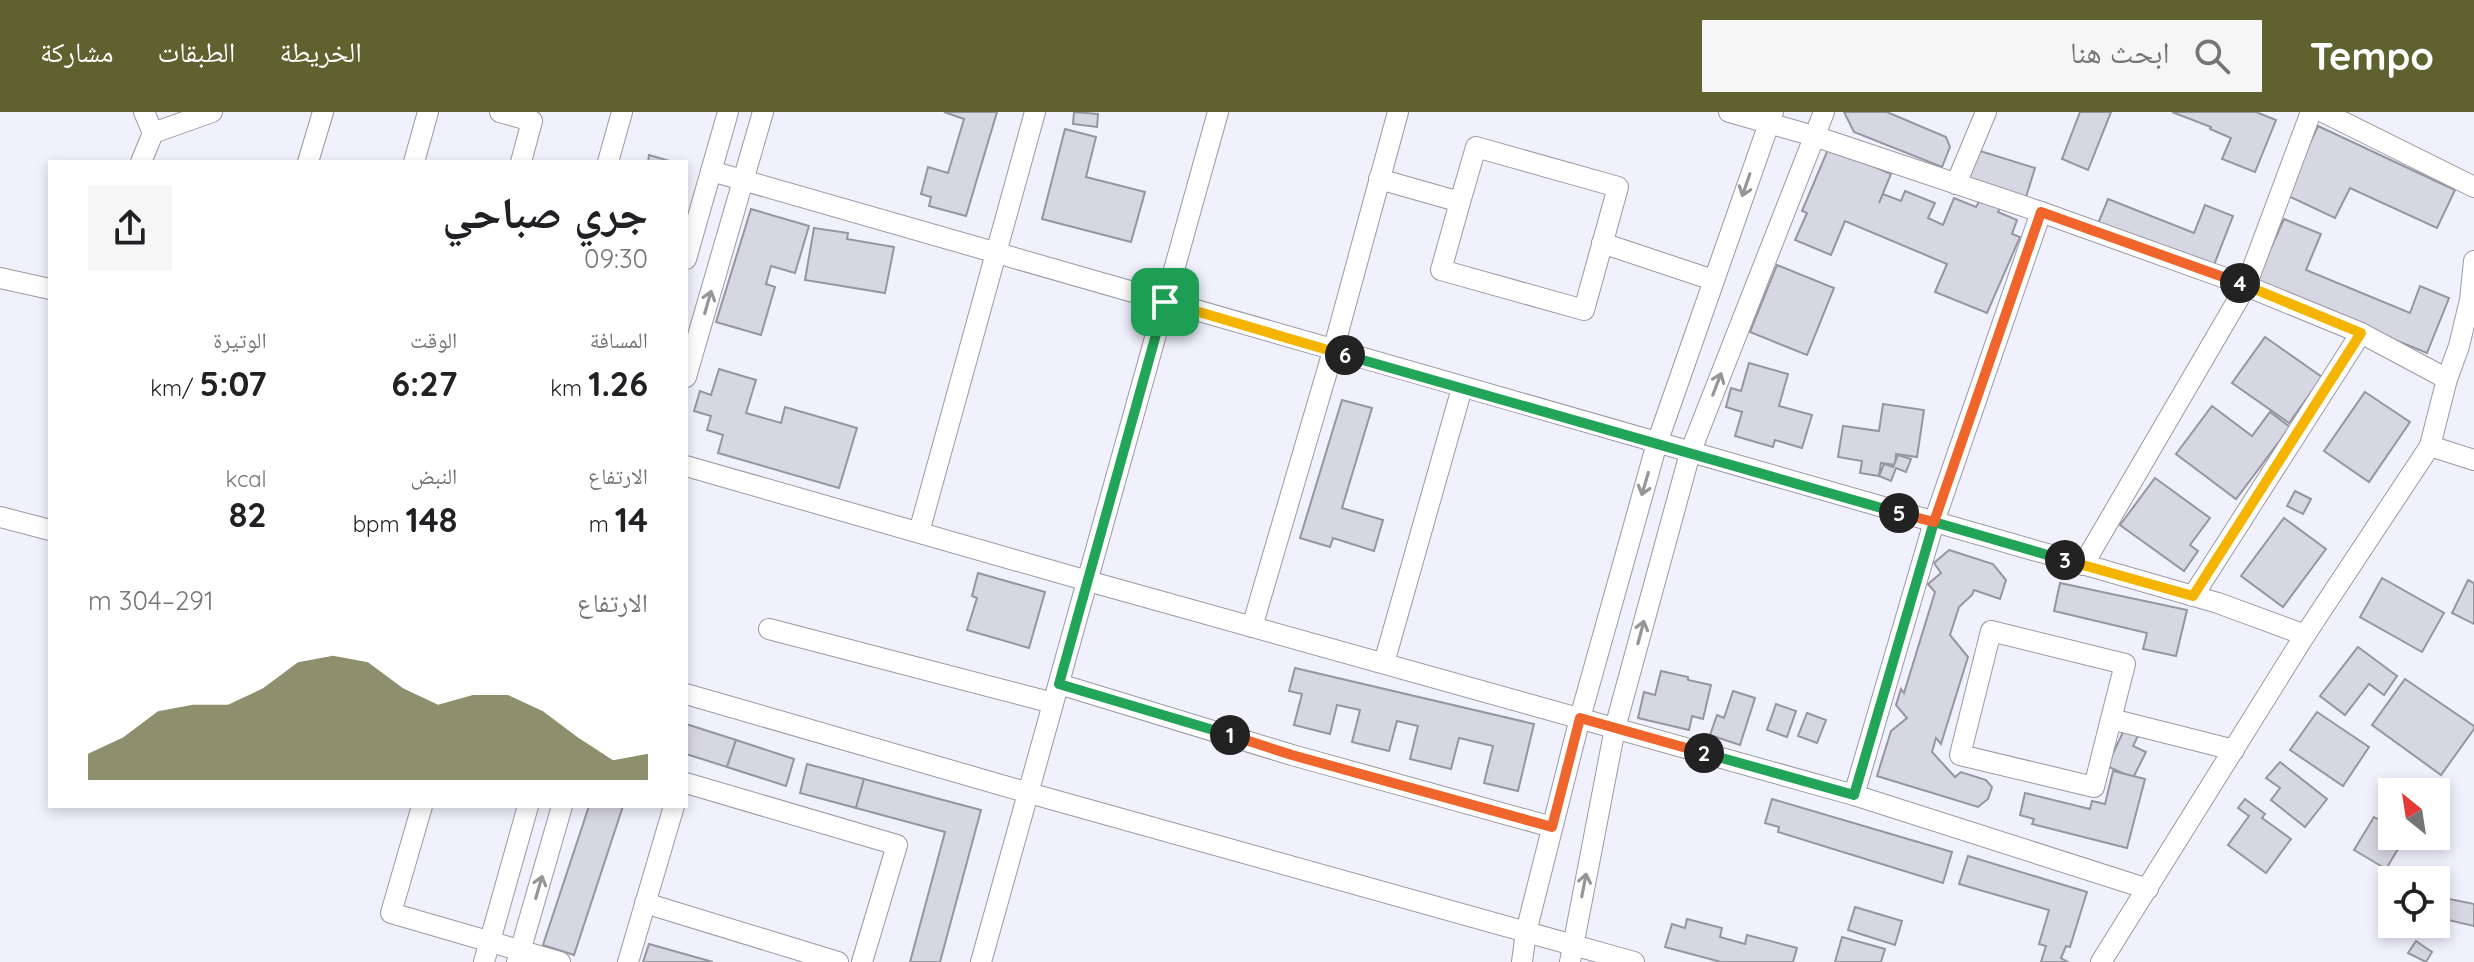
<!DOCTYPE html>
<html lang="ar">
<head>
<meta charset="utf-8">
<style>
  :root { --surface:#fff; --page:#f6f6f6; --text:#202124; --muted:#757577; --accent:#5f612e }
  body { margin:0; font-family:Quicksand,"Noto Naskh Arabic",sans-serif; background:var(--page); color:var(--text); direction:rtl; height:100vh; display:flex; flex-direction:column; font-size:30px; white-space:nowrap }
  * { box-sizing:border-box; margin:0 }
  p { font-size:26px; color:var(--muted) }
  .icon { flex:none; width:44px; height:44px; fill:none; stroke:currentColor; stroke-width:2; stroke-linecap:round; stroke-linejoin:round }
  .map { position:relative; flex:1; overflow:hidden; direction:ltr }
  .panel { position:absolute; left:48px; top:48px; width:640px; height:648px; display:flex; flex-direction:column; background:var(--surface); border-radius:0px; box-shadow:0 4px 12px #0003; direction:rtl }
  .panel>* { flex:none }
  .needle { width:52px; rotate:330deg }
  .buttons { position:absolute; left:2378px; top:666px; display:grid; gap:16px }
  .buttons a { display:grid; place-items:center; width:72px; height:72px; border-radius:0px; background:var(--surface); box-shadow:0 4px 12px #0003; font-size:40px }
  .pin { position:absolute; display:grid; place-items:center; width:68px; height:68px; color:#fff; margin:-34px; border-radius:16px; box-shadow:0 4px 12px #0006 }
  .km { position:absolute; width:40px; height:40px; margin:-20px; border-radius:50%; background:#222; color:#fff; font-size:22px; line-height:40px; text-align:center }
  .round { display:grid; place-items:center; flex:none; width:84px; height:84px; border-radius:0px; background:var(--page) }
  .summary { display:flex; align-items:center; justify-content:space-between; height:136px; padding:0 40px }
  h1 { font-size:44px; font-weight:700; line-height:60px }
  .figures { display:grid; grid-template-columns:repeat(3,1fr); gap:12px; height:136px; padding:8px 40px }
  .figures div { display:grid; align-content:center }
  .figures b { font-size:34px; font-weight:700 }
  .figures small { font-size:22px; font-weight:400 }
  .figures p { font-size:22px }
  .chart { height:224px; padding:16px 40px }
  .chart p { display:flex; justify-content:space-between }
  .chart svg { width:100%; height:144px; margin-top:8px; fill:var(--accent); opacity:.7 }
  header { display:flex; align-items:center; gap:48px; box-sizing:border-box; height:112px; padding:0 40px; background:var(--accent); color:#fff }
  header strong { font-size:38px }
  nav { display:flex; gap:44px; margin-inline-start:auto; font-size:28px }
  .search { width:560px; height:72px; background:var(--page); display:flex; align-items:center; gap:20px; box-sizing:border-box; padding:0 28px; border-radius:0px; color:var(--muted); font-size:30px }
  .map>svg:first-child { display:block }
</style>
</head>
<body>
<header>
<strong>Tempo</strong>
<div class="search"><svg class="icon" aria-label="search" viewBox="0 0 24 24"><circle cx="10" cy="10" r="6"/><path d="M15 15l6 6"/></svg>ابحث هنا</div>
<nav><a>الخريطة</a><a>الطبقات</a><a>مشاركة</a></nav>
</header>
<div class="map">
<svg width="2474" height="850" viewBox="0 0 2474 850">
  <rect width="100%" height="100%" fill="#f1f1fe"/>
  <g fill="#d7d6e3" stroke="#9696a2" stroke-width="2">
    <path d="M944,0H997L966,104L929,94L931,85L921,82L928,55L948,61L964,7Z"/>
    <path d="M1074,0L1098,2L1097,15L1073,12Z"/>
    <path d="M1844,0H1887L1946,25L1950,35L1942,55L1854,20Z"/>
    <path d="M2080,0H2111L2088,58L2062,47Z"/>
    <path d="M2172,0H2256L2276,8L2255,60L2222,47L2231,26L2210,17L2211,15Z"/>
    <path d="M2318,14L2455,78L2437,116L2350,76L2335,106L2286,83Z"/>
    <path d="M1065,17L1096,25L1086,65L1145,80L1131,130L1042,107Z"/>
    <path d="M1829,35L1891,62L1879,91L1883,82L1901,89L1905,79L1935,91L1928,106L1943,113L1954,86L1976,95L1980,88L2000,96L1998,100L2017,108L2012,122L2020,125L1987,201L1935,180L1947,152L1845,109L1831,143L1795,128L1807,101L1802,99Z"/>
    <path d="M1977,38L2035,56L2026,85L1968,67Z"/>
    <path d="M649,43L673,50H648Z"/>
    <path d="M2108,87L2194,121L2205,93L2233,104L2212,158L2097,114Z"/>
    <path d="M751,97L809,114L795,161L771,154L766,172L775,175L761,223L716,210Z"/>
    <path d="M2284,107L2321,122L2306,158L2410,201L2420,174L2449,186L2427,241L2255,171Z"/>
    <path d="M814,116L848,121L847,127L894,135L885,181L805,168Z"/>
    <path d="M1777,153L1834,176L1807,243L1750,220Z"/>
    <path d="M2265,225L2322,265L2289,311L2232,271Z"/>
    <path d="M1749,251L1788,262L1779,294L1812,303L1802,336L1775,328L1773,335L1735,324L1742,300L1726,295L1731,276L1741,279Z"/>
    <path d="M719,257L756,268L746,301L781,311L785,295L857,316L839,376L718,341L723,323L707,318L711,304L694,299L700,279L711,283Z"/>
    <path d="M2365,280L2410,310L2369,370L2324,339Z"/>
    <path d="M1342,288L1372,296L1342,396L1383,408L1374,439L1333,426L1330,435L1300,426Z"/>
    <path d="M1883,292L1924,298L1917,345L1896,342L1895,353L1881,351L1879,364L1860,361L1862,349L1838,345L1843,314L1879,319Z"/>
    <path d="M2212,294L2252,324L2270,300L2290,315L2236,387L2176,342Z"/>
    <path d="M1898,343L1911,347L1906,360L1896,356L1891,369L1879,364L1884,352L1893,355Z"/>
    <path d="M2155,366L2210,406L2190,433L2198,439L2184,459L2120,413Z"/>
    <path d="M2295,379L2311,387L2303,402L2287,394Z"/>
    <path d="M2284,406L2326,437L2283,495L2241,464Z"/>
    <path d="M1949,438L1993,452L2006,468L2000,487L1974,478L1972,483L1959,495L1950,523L1968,545L1941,632L1936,626L1932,640L1955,665L1961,660L1986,668L1992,675L1988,687L1978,695L1877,664L1891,619L1907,606L1896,593L1901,577L1904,581L1935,480L1928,472L1941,461L1934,451Z"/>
    <path d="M978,461L1045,480L1029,536L967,518L977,486L972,484Z"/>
    <path d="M2382,466L2444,501L2422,540L2360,505Z"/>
    <path d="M2468,468L2474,471V512L2452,501Z"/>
    <path d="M2060,471L2187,498L2176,544L2143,537L2147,521L2054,499Z"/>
    <path d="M2358,535L2397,564L2384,583L2369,572L2345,603L2320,584Z"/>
    <path d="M1295,556L1534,612L1518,679L1484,671L1493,634L1459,626L1451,657L1410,647L1418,614L1397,609L1389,639L1352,630L1360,598L1337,593L1330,622L1294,613L1302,582L1289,579Z"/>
    <path d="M1661,559L1688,565V568L1711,573L1703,607L1692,604L1689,618L1638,606L1644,580L1655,583Z"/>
    <path d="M2405,567L2474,614V617L2441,663L2372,613Z"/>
    <path d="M1733,579L1755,586L1740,633L1710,623L1717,603L1724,606Z"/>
    <path d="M1776,592L1796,599L1787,625L1767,618Z"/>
    <path d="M2317,600L2369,635L2343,674L2290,638Z"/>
    <path d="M1807,601L1826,608L1817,631L1798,624Z"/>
    <path d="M686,612L736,628L727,655L686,642Z"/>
    <path d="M2125,616L2139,622L2133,634L2146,640L2133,666L2107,654Z"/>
    <path d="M736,628L794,647L786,674L727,655Z"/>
    <path d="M2280,650L2327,687L2305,715L2271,688L2280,676L2266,666Z"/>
    <path d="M807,652L864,667L856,696L800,681Z"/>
    <path d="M2113,659L2145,667L2127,736L2032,712L2034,707L2020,703L2025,681L2090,697L2092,689L2105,692Z"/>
    <path d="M864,667L981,698L940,850H910L945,720L856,696Z"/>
    <path d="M1772,687L1952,740L1943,771L1778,720L1779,715L1765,711Z"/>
    <path d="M2245,687L2265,702L2262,706L2291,727L2266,761L2228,733L2249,704L2238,696Z"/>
    <path d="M589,694H623L574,843L543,833Z"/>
    <path d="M2374,705L2392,715V724H2406L2386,757L2354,738Z"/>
    <path d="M1968,744L2087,780L2070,835L2066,834L2061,846L2068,850H2041L2046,834L2039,832L2049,798L1959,772Z"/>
    <path d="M2449,787L2474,792V814L2444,807Z"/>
    <path d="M1855,795L1902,809L1895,833L1848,818Z"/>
    <path d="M1687,807L1722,816L1720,825L1745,832L1747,823L1797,836L1793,850H1721L1665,835L1672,812L1685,816Z"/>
    <path d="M1842,825L1885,837L1881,850H1835Z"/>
    <path d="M2416,829L2432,840L2426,850L2408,841Z"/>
    <path d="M649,832L713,850H643Z"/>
  </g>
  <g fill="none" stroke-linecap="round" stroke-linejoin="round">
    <g stroke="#9999a5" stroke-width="22">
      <g id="minor">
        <path d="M144,0L153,21L212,0"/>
        <path d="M500,0L532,9L521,50"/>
        <path d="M1729,0L1814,24L2041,100L2239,171L2361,221L2447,267"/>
        <path d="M2323,0L2474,75"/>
        <path d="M141,50L153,21"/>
        <path d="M308,50L323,0"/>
        <path d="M414,50L428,0"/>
        <path d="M608,50L622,0"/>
        <path d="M711,59L2218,491L2305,523"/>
        <path d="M1379,67L1460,90L1476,35L1618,75L1584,198L1441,158L1460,90"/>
        <path d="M1956,72L1986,0"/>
        <path d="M1602,131L1713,168"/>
        <path d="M686,147L728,0"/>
        <path d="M0,166L50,177"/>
        <path d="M686,265L763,0"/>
        <path d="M2430,334L2474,348"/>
        <path d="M686,354L1088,469L1854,683L2148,777"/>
        <path d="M0,405L50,418"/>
        <path d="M919,420L1035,0"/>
        <path d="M2083,453L2246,174L2311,0"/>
        <path d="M2193,484L2361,221"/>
        <path d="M1252,515L1333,239L1398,0"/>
        <path d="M769,517L1053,591"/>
        <path d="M1384,551L1462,276"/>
        <path d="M1059,572L1292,643L1552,715"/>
        <path d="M686,582L1029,681L1634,850"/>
        <path d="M2111,607L2094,675L1960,643L1991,519L2125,552L2111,607L2234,638"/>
        <path d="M686,671L897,733L862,850"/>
        <path d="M1854,683L1934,410L2041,100"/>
        <path d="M422,694L391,801L560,850"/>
        <path d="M645,791L838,850"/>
        <path d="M484,850L528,694"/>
        <path d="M517,850L562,694"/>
        <path d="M628,850L674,694"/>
        <path d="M981,850L1218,0"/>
        <path d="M1522,850L1526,820L1580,606L1657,331L1773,0"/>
        <path d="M1570,850L1615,616L1690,341L1824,0"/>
        <path d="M2101,850L2305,523L2430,334L2447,267L2459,234L2470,188L2474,149"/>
      </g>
    </g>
    <use href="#minor" stroke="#fff" stroke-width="20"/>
  </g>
  <defs><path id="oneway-shaft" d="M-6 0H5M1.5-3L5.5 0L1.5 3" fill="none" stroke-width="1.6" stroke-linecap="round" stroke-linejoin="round" transform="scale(2)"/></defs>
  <g stroke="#969699">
    <use href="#oneway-shaft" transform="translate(1746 73) rotate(109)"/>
    <use href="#oneway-shaft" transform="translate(708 190) rotate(-74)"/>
    <use href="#oneway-shaft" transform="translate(1717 272) rotate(-69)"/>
    <use href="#oneway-shaft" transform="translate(1645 372) rotate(106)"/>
    <use href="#oneway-shaft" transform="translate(1641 520) rotate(-75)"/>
    <use href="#oneway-shaft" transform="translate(1584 773) rotate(-79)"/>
    <use href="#oneway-shaft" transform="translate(539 775) rotate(-74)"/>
  </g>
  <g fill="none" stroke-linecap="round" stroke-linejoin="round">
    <g stroke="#fff" stroke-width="16">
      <path id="split-1" d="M1165,190L1059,572L1230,623"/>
    </g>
    <g stroke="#fff" stroke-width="16">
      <path id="split-2" d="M1230,623L1292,643L1552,715L1580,606L1704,641"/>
    </g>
    <g stroke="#fff" stroke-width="16">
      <path id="split-3" d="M1704,641L1854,683L1934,410L2065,448"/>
    </g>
    <g stroke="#fff" stroke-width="16">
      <path id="split-4" d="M2065,448L2193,484L2361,221L2240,171"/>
    </g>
    <g stroke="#fff" stroke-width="16">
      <path id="split-5" d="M1899,401L1934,410L2041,100L2240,171"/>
    </g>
    <g stroke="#fff" stroke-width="16">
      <path id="split-6" d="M1345,243L1899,401"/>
    </g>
    <g stroke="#fff" stroke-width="16">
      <path id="split-7" d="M1165,190L1345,243"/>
    </g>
    <use href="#split-1" stroke="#22a559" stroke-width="10"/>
    <use href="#split-2" stroke="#f0652b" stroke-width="10"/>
    <use href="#split-3" stroke="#22a559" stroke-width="10"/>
    <use href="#split-4" stroke="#f5b400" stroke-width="10"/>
    <use href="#split-5" stroke="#f0652b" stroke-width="10"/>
    <use href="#split-6" stroke="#22a559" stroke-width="10"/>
    <use href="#split-7" stroke="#f5b400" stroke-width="10"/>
  </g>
</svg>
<div class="buttons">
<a><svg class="needle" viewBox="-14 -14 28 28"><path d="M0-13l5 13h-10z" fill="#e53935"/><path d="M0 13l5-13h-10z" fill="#757577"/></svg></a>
<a><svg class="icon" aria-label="locate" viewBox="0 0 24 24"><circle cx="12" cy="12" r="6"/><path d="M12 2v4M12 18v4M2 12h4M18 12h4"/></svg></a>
</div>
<div class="pin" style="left:1165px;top:190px;background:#1e9e55"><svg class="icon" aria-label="arrive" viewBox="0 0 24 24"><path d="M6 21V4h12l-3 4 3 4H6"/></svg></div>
<b class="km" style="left:1230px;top:623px">1</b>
<b class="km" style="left:1704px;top:641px">2</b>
<b class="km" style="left:2065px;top:448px">3</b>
<b class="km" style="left:2240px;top:171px">4</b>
<b class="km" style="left:1899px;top:401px">5</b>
<b class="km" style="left:1345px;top:243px">6</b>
<section class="panel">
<div class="summary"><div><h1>جري صباحي</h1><p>09:30</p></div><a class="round"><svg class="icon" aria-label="share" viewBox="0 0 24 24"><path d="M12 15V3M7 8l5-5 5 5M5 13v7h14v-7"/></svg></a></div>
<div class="figures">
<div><p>المسافة</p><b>1.26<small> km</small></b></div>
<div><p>الوقت</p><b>6:27</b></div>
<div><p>الوتيرة</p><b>5:07<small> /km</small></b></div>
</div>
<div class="figures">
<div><p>الارتفاع</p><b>14<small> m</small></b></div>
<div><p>النبض</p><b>148<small> bpm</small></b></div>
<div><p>kcal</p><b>82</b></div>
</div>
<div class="chart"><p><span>الارتفاع</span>291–304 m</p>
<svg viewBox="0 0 160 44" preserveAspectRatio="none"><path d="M0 44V36L10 31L20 23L30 21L40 21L50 16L60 8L70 6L80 8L90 16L100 21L110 18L120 18L130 23L140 31L150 38L160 36V44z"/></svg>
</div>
</section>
</div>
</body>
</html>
